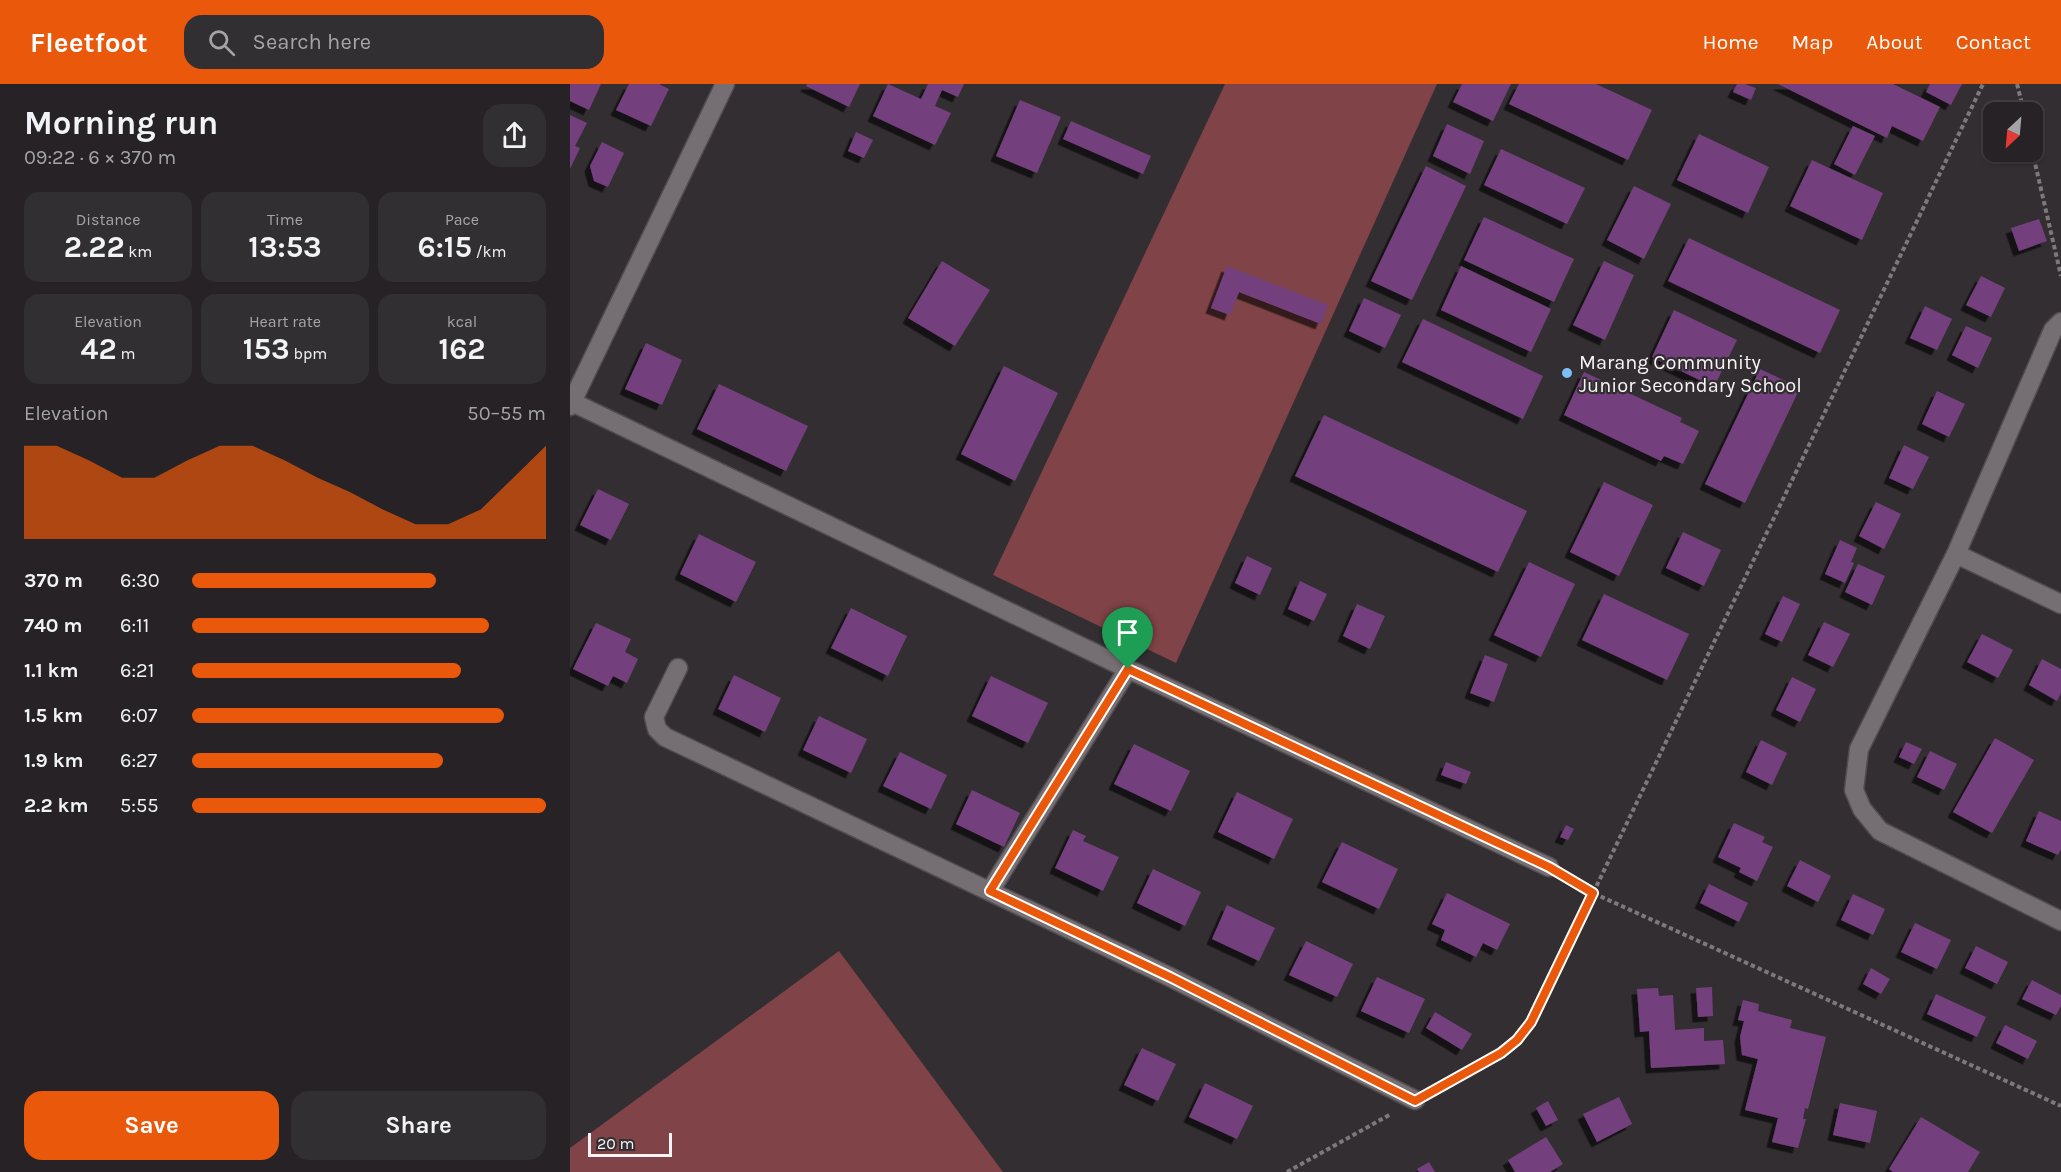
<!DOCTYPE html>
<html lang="en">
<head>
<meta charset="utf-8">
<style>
  :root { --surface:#262225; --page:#322f32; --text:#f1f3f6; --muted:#a4a4a7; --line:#423f42; --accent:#ea580c }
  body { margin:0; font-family:Karla,sans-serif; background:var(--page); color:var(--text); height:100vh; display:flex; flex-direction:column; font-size:22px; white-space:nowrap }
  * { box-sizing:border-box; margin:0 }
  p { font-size:20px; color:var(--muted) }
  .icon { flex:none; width:33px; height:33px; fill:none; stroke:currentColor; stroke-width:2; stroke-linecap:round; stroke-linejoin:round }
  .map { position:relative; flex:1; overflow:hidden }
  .details { display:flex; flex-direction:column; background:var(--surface); width:570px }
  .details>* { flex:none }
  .needle { width:39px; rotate:206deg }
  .buttons { position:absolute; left:1413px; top:18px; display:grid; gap:12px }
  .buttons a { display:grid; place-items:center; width:60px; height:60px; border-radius:12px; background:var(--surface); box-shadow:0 2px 4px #0004,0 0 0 2px var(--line); font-size:30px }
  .scale { position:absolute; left:18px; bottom:15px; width:84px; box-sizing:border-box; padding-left:6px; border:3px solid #f7f4f6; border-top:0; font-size:16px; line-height:21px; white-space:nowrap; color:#f7f4f6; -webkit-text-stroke:4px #332e31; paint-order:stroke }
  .pin { position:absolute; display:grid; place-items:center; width:51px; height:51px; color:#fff; margin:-62px -26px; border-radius:50% 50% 50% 0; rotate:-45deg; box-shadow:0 0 6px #0007 }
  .pin .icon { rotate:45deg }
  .round { display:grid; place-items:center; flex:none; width:63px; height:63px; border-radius:18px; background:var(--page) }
  .head { display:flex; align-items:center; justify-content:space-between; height:102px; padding:0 24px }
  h1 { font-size:33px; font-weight:700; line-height:45px }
  .stats { display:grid; grid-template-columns:repeat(3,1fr); gap:9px; height:102px; padding:6px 24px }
  .stats div { display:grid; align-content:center; border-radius:15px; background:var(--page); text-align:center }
  .stats b { font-size:30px; font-weight:700 }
  .stats small { font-size:16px; font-weight:400 }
  .stats p { font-size:16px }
  .chart { height:168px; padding:12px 24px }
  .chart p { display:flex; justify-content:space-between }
  .chart svg { width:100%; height:108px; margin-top:6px; fill:var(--accent); opacity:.7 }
  .button { display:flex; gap:12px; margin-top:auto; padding:12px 24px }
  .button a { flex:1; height:69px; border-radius:18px; background:var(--accent); color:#fff; font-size:24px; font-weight:700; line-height:69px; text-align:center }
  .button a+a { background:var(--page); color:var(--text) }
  ul { padding:0 24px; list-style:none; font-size:20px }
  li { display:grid; grid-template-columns:96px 72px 1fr; align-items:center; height:45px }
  li i { height:15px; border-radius:8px; background:var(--accent) }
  header { display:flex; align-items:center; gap:36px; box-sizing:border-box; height:84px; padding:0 30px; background:var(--accent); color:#fff }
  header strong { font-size:28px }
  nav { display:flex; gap:33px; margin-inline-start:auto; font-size:21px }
  .search { width:420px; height:54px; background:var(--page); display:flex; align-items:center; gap:15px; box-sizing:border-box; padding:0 21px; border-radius:18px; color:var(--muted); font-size:22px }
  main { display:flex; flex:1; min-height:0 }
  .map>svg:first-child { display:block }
</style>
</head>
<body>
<header>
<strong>Fleetfoot</strong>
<div class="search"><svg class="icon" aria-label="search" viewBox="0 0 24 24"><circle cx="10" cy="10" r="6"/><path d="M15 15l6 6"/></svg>Search here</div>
<nav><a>Home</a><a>Map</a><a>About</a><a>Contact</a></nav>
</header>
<main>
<section class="details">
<div class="head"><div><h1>Morning run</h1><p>09:22 · 6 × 370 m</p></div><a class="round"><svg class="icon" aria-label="share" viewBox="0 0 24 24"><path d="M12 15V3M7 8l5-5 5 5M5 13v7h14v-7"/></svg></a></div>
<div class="stats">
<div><p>Distance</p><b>2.22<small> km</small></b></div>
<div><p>Time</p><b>13:53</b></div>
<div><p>Pace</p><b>6:15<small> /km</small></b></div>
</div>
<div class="stats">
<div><p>Elevation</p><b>42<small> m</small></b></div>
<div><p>Heart rate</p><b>153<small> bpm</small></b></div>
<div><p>kcal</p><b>162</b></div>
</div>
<div class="chart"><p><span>Elevation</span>50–55 m</p>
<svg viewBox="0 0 160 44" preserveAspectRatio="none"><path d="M0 44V6L10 6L20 12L30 19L40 19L50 12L60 6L70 6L80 12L90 19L100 25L110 32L120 38L130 38L140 32L150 19L160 6V44z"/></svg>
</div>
<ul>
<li><b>370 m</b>6:30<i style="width:69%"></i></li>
<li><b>740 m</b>6:11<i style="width:84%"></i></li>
<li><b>1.1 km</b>6:21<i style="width:76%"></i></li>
<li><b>1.5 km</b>6:07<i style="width:88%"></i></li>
<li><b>1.9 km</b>6:27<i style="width:71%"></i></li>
<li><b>2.2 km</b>5:55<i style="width:100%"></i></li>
</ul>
<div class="button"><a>Save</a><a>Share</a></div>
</section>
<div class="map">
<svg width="1491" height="1088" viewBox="0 0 1491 1088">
  <defs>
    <filter id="shadow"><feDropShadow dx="-5.5" dy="5.5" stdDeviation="0" flood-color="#0009"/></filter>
  </defs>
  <rect width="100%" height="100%" fill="#332e31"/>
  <g fill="#804347">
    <path d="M655,0H867L606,579L423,491Z"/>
    <path d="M269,867L433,1088H0V1064Z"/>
  </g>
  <g fill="#73407d" filter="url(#shadow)">
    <path d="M0,0H31L19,26L0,17Z"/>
    <path d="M59,0H89L99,5L81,42L46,26Z"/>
    <path d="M237,0H290L279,23L236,2Z"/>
    <path d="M318,0L351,15L358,0H394L388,13L372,6L365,22L381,29L365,61L303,32Z"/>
    <path d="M892,0H941L923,37L883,18Z"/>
    <path d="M949,0H1026L1082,26L1058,76L939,20Z"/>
    <path d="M1167,0H1175L1186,4L1181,16L1163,8Z"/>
    <path d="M1208,0H1323L1370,23L1353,57L1322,42L1317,54Z"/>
    <path d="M1360,0H1392L1381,21L1356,8Z"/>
    <path d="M450,16L491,33L467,89L426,72Z"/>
    <path d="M0,31L17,39L5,62L10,64L0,85Z"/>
    <path d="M501,37L581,72L573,90L493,55Z"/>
    <path d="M877,40L914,57L900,90L863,72Z"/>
    <path d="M1283,42L1305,52L1285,91L1264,80Z"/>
    <path d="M286,48L303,56L294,74L278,67Z"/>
    <path d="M1129,50L1199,83L1178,129L1107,96Z"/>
    <path d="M32,58L54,69L38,103L24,97L20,82Z"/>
    <path d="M931,65L1015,104L997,140L914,101Z"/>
    <path d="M1242,76L1313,109L1292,156L1220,122Z"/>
    <path d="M856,82L896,102L842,216L801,197Z"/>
    <path d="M1064,102L1101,120L1074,175L1037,156Z"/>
    <path d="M914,133L1004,175L984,218L894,176Z"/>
    <path d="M1469,135L1477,157L1449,167L1441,144Z"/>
    <path d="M1119,154L1270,226L1250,269L1098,197Z"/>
    <path d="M372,177L420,206L385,262L338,234Z"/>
    <path d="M1034,177L1064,191L1035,256L1003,241Z"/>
    <path d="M657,182L758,221L751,240L669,208L660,231L641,224Z"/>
    <path d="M891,182L981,225L961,268L871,226Z"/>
    <path d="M1411,192L1435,204L1421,233L1396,221Z"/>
    <path d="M794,214L831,231L815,264L779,247Z"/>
    <path d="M1355,222L1382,235L1367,266L1340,254Z"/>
    <path d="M1104,226L1167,256L1144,303L1082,273Z"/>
    <path d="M853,235L973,292L953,335L832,278Z"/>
    <path d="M1396,242L1422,254L1408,284L1382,271Z"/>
    <path d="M76,259L112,276L92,321L55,305Z"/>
    <path d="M434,282L488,309L445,397L391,370Z"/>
    <path d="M1190,285L1230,304L1175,419L1135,400Z"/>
    <path d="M1014,288L1112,334L1110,338L1129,347L1113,380L1094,372L1091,377L994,331Z"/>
    <path d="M149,300L238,342L216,387L127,345Z"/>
    <path d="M1367,307L1395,320L1379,353L1352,340Z"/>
    <path d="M754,331L957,427L928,488L725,392Z"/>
    <path d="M1334,361L1359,373L1343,405L1319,394Z"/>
    <path d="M1034,398L1083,421L1049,492L1000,468Z"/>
    <path d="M28,405L59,420L41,456L10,441Z"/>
    <path d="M1306,418L1331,430L1314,465L1289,452Z"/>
    <path d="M1113,448L1151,466L1134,502L1096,484Z"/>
    <path d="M129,450L186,478L166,518L110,490Z"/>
    <path d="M1270,456L1287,464L1281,478L1284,479L1275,499L1255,490Z"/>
    <path d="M677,472L702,484L690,511L665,499Z"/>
    <path d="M959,478L1005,500L971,573L924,551Z"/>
    <path d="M1288,480L1315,492L1302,521L1275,508Z"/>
    <path d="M730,497L757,510L744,537L718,525Z"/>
    <path d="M1034,510L1119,550L1097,596L1012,556Z"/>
    <path d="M1213,512L1230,520L1212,558L1195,550Z"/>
    <path d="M787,520L815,532L800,565L773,552Z"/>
    <path d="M281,524L337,552L318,592L261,564Z"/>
    <path d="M1254,538L1280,550L1263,583L1238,571Z"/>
    <path d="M26,539L61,555L55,568L68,575L57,599L43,592L38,602L3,585Z"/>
    <path d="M1412,550L1443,566L1428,594L1397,578Z"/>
    <path d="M915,571L938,580L924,618L900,609Z"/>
    <path d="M1472,575L1491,585V609L1487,617L1459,601Z"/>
    <path d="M164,591L211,614L195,648L148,625Z"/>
    <path d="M421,592L478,619L458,659L402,632Z"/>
    <path d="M1222,593L1246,605L1230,638L1206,626Z"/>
    <path d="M249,632L297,655L281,689L233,666Z"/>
    <path d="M1425,654L1464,676L1422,749L1383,728Z"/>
    <path d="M1191,656L1217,669L1202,701L1176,688Z"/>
    <path d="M1336,658L1352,665L1344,680L1329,673Z"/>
    <path d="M564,660L620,687L601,727L544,700Z"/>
    <path d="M1360,667L1387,680L1374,706L1347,693Z"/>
    <path d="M330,668L377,691L361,725L313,702Z"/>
    <path d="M876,678L901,688L896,700L871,691Z"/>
    <path d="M402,706L450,729L434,763L386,740Z"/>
    <path d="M667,708L723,735L704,775L648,748Z"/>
    <path d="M1469,727L1491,737V765L1488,771L1456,757Z"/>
    <path d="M1164,739L1195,753L1192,758L1203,763L1187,797L1169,788L1171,784L1148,773Z"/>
    <path d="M996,741L1004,745L998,756L990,753Z"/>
    <path d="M503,746L516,752L513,757L549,773L533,807L485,784Z"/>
    <path d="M772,758L828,785L809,825L752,798Z"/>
    <path d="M1230,776L1261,792L1248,818L1217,802Z"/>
    <path d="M583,785L631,808L615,842L567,819Z"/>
    <path d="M1139,800L1178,819L1169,838L1130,819Z"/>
    <path d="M877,809L940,840L927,866L913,859L906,873L871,856L875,846L862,840Z"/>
    <path d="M1283,810L1315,825L1303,851L1271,836Z"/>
    <path d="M657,821L705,844L689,877L642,855Z"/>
    <path d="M1345,839L1381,856L1367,885L1331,868Z"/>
    <path d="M736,857L783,880L767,913L719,891Z"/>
    <path d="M1406,862L1438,878L1427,900L1395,884Z"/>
    <path d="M1301,884L1320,895L1311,910L1293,900Z"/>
    <path d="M807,893L855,915L839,949L791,927Z"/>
    <path d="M1462,896L1491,911V922L1486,931L1452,915Z"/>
    <path d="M1142,903L1143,932L1128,933L1126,904Z"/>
    <path d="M1088,904L1089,912L1103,911L1105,946L1134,944V957L1153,956L1155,980L1081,984L1079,947L1070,948L1067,905Z"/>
    <path d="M1366,910L1416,933L1407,953L1357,930Z"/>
    <path d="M1173,916L1189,920L1188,927L1222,936L1220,944L1256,953L1238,1025L1235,1024L1233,1035H1236L1228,1064L1202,1058L1208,1034L1175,1026L1188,975L1172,971L1170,953L1174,937L1168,936Z"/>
    <path d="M865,928L902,950L892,966L856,944Z"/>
    <path d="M1435,941L1467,957L1458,975L1426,959Z"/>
    <path d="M572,964L606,980L588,1017L554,1001Z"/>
    <path d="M635,999L683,1022L667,1055L619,1033Z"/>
    <path d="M1049,1013L1062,1040L1027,1058L1013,1030Z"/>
    <path d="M978,1017L988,1036L976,1042L966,1024Z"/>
    <path d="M1270,1019L1307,1027L1300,1059L1263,1051Z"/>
    <path d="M1351,1033L1410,1068L1398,1088H1323L1319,1085Z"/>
    <path d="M976,1053L993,1080L980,1088H945L938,1076Z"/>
    <path d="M859,1078L865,1088H849L847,1085Z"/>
  </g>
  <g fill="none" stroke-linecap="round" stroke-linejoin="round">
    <g stroke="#504b4e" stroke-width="21">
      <g id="minor">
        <path d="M1491,238L1483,246L1386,470L1289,665L1284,706L1292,725L1310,747L1491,837"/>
        <path d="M2,318L558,585L979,783"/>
        <path d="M0,322L155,0"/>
        <path d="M1386,470L1491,520"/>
        <path d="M108,584L84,633L87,645L95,653L600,893L845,1016"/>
        <path d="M420,807L558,585"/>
      </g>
    </g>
    <g stroke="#7d797b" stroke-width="4" stroke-dasharray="4.5 3" stroke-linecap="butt">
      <path d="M1447,0L1454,28"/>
      <path d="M1462,66L1491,192"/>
      <path d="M998,794L1023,809L1491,1022"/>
      <path d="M865,1006L931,969L947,955L961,938L1413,0"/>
      <path d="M717,1088L821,1030"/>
    </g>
    <use href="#minor" stroke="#756f73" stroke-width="18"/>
  </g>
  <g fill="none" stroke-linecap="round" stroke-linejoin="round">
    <g stroke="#fff" stroke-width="12">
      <path id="route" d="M558,585L979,783L1023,809L961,938L947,956L931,969L845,1017L600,893L420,807Z"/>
    </g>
    <use href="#route" stroke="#ea580c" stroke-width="8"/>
  </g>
  <circle fill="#7cbef9" stroke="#332e31" stroke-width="2" cx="997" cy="289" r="6"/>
  <g text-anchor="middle" stroke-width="4.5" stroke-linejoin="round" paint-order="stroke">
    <g font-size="20" fill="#f7f4f6" stroke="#332e31" text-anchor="start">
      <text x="1009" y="285">Marang Community<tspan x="1009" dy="23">Junior Secondary School</tspan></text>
    </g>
  </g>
</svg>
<div class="buttons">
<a><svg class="needle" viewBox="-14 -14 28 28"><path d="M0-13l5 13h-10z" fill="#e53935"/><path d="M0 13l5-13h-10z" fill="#a4a4a7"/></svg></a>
</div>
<div class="scale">20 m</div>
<div class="pin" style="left:558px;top:585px;background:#1e9e55"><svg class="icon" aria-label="arrive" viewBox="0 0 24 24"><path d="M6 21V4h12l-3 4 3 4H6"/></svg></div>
</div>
</main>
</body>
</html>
